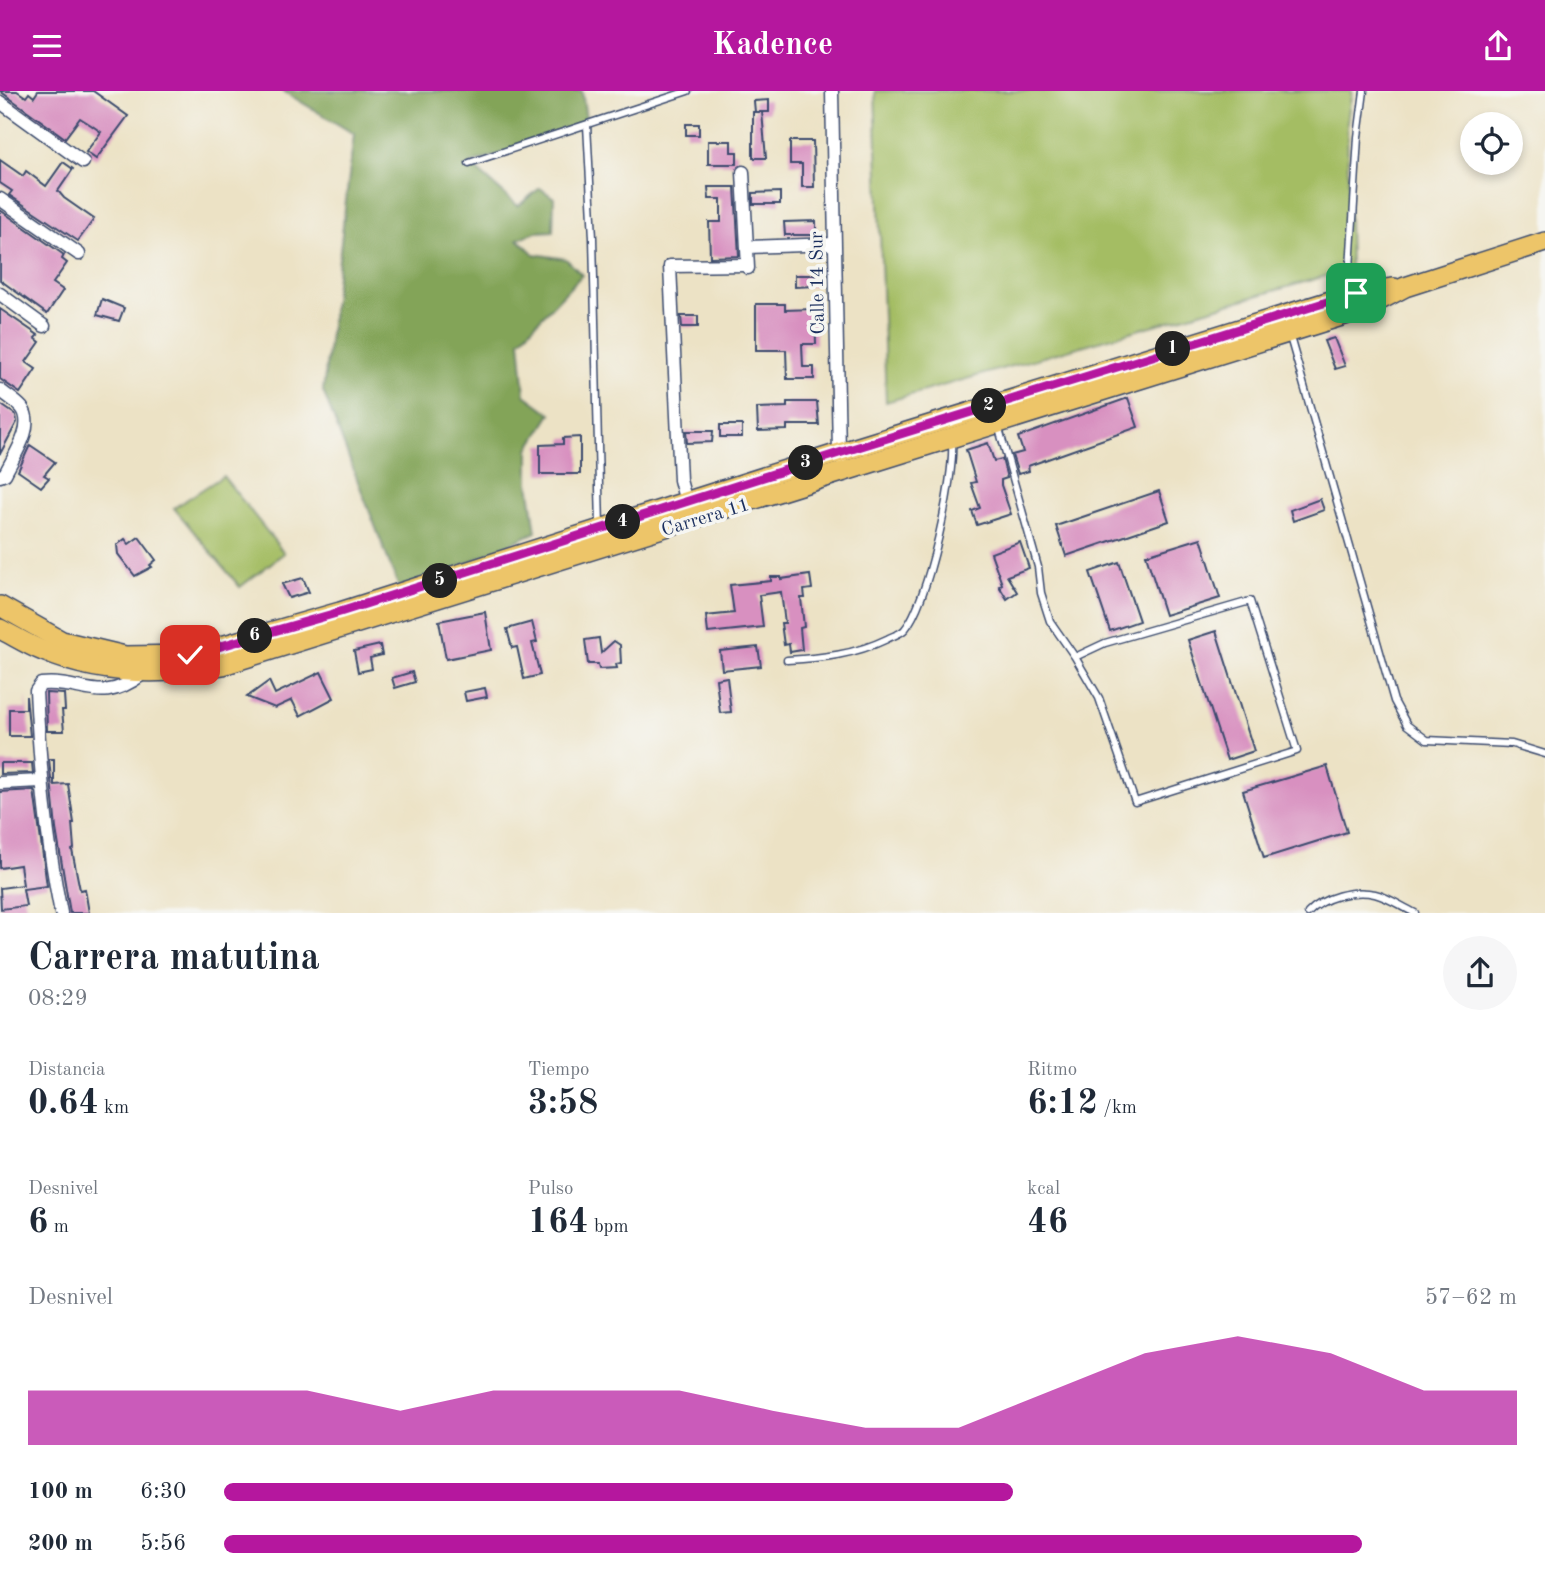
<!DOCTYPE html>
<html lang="es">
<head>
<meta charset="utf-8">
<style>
  :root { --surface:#fff; --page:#f6f6f7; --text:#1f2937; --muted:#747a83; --accent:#b5179e }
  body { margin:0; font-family:"Old Standard TT",serif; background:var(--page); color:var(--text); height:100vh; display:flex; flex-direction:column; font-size:26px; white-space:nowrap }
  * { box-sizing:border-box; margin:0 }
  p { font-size:23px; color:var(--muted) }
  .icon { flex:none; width:38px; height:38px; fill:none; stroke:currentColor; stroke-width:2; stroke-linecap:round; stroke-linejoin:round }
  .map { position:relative; height:822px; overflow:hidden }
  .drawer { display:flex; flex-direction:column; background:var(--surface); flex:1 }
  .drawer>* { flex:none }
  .tools { position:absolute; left:1460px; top:21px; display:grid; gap:14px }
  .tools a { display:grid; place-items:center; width:63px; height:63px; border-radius:50%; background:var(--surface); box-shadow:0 4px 10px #0003; font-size:35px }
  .pin { position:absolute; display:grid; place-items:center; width:60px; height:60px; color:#fff; margin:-30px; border-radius:14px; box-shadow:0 4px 10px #0006 }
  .km { position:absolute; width:35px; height:35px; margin:-18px; border-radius:50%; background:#222; color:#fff; font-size:19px; line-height:35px; text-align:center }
  .round { display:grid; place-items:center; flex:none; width:74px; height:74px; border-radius:37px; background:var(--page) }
  .headline { display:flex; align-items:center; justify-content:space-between; height:119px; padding:0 28px }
  h1 { font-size:38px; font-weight:600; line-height:52px }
  .metrics { display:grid; grid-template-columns:repeat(3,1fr); gap:10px; height:119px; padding:7px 28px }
  .metrics div { display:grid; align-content:center }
  .metrics b { font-size:35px; font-weight:600 }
  .metrics small { font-size:19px; font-weight:400 }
  .metrics p { font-size:19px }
  .chart { height:196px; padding:14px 28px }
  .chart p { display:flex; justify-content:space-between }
  .chart svg { width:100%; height:126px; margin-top:7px; fill:var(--accent); opacity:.7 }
  ul { padding:0 28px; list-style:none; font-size:23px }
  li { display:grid; grid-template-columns:112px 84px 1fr; align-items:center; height:52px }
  li i { height:18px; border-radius:9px; background:var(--accent) }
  header { display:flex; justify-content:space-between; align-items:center; height:91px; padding:0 28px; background:var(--accent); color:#fff; font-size:32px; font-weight:600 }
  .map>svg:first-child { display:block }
</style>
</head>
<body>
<header><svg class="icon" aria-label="menu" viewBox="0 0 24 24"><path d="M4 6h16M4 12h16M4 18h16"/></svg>Kadence<svg class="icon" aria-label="share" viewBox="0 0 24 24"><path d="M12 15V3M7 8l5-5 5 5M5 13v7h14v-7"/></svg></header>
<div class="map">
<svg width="1545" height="822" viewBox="0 0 1545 822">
  <rect width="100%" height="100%" fill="#f6f6f2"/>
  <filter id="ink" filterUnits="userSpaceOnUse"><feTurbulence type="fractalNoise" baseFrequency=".0143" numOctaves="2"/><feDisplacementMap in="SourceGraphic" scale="14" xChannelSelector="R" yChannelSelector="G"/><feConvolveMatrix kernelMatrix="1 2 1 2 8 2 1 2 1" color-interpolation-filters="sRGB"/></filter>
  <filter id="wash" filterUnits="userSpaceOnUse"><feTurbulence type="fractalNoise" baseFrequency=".00686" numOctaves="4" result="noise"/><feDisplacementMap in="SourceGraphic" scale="28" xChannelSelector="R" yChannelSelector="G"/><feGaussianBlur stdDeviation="1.57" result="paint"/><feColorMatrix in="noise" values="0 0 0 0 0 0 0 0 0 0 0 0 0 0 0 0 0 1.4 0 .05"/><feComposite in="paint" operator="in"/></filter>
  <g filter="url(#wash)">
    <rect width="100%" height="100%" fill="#ece2c5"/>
    <g fill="#a4bd63" stroke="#607660" stroke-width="2">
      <path d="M875,0H1352L1347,30L1350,178L886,311Z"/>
      <path d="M223,385L284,462L240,496L174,417Z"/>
    </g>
    <path fill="#83a459" stroke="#4f6a5c" stroke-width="2" d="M283,0H582L587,34L470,73L518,115L540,97L554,107L553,140L536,141L518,148L534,163L566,168L582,184L520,249L525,304L551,323L529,358V392L536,441L401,502L323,300L354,43Z"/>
    <g id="blocks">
      <g fill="#d890c0">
        <path d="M0,0H17L26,6L29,2L34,6L38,0H93L128,25L96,68L86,61L101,41L91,34L80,27L65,47Z"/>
        <path d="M769,9V21H755L754,10Z"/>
        <path d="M753,21H762L766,67H753Z"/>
        <rect x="686" y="33" width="13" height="11"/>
        <path d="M708,50H731V61H737V73H708Z"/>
        <path d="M790,50H813L814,96H802V73H790Z"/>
        <path d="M0,69L23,85L26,80L46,95L63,71L73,78L58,100L64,107L94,128L78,150L9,104L12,100L0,92Z"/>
        <path d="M708,96H735L739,165L710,166L709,131H721V108H709Z"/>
        <path d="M780,101V113H753V102Z"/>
        <path d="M0,119L64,164L62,168L67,172L53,192L63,199L47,223L0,189Z"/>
        <path d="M816,130V144H785L784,131Z"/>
        <path d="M795,184H815V195L795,196Z"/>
        <path d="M102,208L124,217L119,230L97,224Z"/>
        <path d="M756,213H785V219L815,218L816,253H802L803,276H814V288H787L786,259H756Z"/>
        <path d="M0,218L38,244L35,247L40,251L26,271L36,278L20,302L0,288Z"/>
        <path d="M681,225H698V236H682Z"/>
        <path d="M1334,247L1345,275L1335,278L1324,250Z"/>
        <path d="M1128,307L1138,336L1028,375L1029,380L1018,383L1012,364L1023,361L1018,346Z"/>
        <path d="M787,311H817L819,334H787V339L758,340L757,317L787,316Z"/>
        <path d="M0,313L16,324L17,331L0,363Z"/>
        <rect x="720" y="334" width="22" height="12"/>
        <path d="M686,340H713L712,351L687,352Z"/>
        <path d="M580,346V383H540V354L563,353V347Z"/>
        <path d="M988,352L994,370L1002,368L1007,387L1001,389V394L1011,423L977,434L972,420L980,417L971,392L976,391L966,359Z"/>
        <path d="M30,354L55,371L44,384L49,387L41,396L18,380Z"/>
        <path d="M1159,400L1169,430L1066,465L1056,435Z"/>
        <path d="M1320,408L1324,419L1293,430L1290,419Z"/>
        <path d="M139,446L156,469L150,474L152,476L135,485L118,463L117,454L125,448L129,453Z"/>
        <path d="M1201,447L1220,507L1165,524L1146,464Z"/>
        <path d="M1020,451L1029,477L1007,485L1017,501L1007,508L999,495L1002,493L991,462Z"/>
        <path d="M1119,471L1139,530L1110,540L1090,481Z"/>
        <path d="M810,484L812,498L804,499L805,507H801L804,536L800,537L802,559L790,561L789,553L784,554L781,532H785L781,501L759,504L763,536L708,542L706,525L734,522L730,494L771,490V486H781V488Z"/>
        <path d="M303,487L309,501L289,507L282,493Z"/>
        <path d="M485,521L491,559L446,568L439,530Z"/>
        <path d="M532,531L537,551L532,552L540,584L524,588L517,556L512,557L507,538Z"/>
        <path d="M1216,540L1254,660L1227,669L1188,549Z"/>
        <path d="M599,547L601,562L614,550L620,554L621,572L616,573L617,577L599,578L598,573H588L585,549Z"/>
        <path d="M380,554L382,564L370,567L372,578L358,581L354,560Z"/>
        <path d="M758,556L761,575L722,579L720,560Z"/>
        <path d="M321,581L334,607L300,625L292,609L275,617L247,606L269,590L275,603Z"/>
        <path d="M412,581L415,591L395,597L392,587Z"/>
        <path d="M727,586L731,621L720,622L716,588Z"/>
        <path d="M485,597L487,606L466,610L464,601Z"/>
        <path d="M46,602L64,603L65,619H62L64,640H47Z"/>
        <path d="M26,605L30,645H9V618H26Z"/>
        <path d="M49,668H54V694L68,693L74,732H72L74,758L72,759L80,799L85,798L89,822H70L56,738Z"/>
        <path d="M0,672H32L33,682L0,683Z"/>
        <path d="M1327,675L1347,741L1264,767L1243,700Z"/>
        <path d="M34,699L47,795L23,798L26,815L1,818L0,797L23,794L20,774L0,777V701Z"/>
      </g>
    </g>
  </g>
  <g filter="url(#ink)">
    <use href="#blocks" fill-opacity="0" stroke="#3a4a6d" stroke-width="2"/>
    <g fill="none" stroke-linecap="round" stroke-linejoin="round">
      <g stroke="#3a4a6d" stroke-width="9">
        <g id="service">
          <path d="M587,34L593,147L600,436"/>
          <path d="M469,72L688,0"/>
          <path d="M1356,200L1350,178L1358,46L1364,0"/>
          <path d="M1290,246L1394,610L1407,634L1427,649L1512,653L1545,663"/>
          <path d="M998,334L1038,476L1041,502L1050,530L1075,566L1099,607L1135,711L1297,660L1250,510L1105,552L1075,566"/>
          <path d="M787,569C822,567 854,564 887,548C892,545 901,543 905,538C928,511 955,386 952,351"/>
          <path d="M1308,822C1323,806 1353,798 1375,803C1388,806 1402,816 1415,822"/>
        </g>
      </g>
      <g stroke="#3a4a6d" stroke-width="15">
        <g id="minor">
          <path d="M832,0L839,362L841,368"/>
          <path d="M0,11L83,71"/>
          <path d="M743,81L748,177"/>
          <path d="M0,108L79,163"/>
          <path d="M747,156L834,153"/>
          <path d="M0,203L44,235"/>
          <path d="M0,299C7,305 16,310 22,317C36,335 13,366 5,383L0,385"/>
          <path d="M686,411L680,389L670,175L747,174"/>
          <path d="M0,692L41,690"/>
          <path d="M61,822C46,748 40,675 36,600L41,593C86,589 98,616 143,583"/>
        </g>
      </g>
      <g stroke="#3a4a6d" stroke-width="22">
        <g id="primary">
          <path d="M0,515L62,550L125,565L190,564L340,521L839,362L1356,202L1394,197"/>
          <path d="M0,538C14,545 28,554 43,560C101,585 162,585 223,574L1361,219L1405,196L1545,151"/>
        </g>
      </g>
      <use href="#service" stroke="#fff" stroke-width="6"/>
      <use href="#minor" stroke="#fff" stroke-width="12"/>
      <use href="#primary" stroke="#edc569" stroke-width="19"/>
    </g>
  </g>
  <g fill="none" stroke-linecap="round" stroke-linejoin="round" filter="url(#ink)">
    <g stroke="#fff" stroke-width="14">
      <path id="route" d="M190,564L340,521L839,362L1356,202"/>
    </g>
    <use href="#route" stroke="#b5179e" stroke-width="9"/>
  </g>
  <g text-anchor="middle" stroke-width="7" stroke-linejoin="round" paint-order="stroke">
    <g font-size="19" fill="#1b2f5e" stroke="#f6f6f2">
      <text transform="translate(816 192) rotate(-91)" y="7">Calle 14 Sur</text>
      <text transform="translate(705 425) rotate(-17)" y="7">Carrera 11</text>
    </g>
  </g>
</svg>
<div class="tools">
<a><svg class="icon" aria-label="locate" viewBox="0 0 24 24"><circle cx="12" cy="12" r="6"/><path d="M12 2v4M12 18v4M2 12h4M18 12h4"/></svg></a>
</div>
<div class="pin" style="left:1356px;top:202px;background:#1e9e55"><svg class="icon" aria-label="arrive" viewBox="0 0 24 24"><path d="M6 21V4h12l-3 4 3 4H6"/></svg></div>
<div class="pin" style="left:190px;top:564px;background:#d93025"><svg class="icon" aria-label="check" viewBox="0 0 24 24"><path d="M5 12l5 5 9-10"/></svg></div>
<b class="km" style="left:1173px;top:258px">1</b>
<b class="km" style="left:989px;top:315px">2</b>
<b class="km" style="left:806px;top:372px">3</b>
<b class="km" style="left:623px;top:431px">4</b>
<b class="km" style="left:440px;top:490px">5</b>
<b class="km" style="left:255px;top:545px">6</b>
</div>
<section class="drawer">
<div class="headline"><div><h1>Carrera matutina</h1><p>08:29</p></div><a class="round"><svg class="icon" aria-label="share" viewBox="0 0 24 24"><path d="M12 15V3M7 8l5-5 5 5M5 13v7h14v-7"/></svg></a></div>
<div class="metrics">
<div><p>Distancia</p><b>0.64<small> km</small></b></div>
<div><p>Tiempo</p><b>3:58</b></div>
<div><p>Ritmo</p><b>6:12<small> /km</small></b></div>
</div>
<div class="metrics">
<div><p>Desnivel</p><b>6<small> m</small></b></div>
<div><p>Pulso</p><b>164<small> bpm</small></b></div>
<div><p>kcal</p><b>46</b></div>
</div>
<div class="chart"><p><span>Desnivel</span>57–62 m</p>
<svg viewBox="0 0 160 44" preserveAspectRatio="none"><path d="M0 44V25L10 25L20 25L30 25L40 32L50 25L60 25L70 25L80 32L90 38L100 38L110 25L120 12L130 6L140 12L150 25L160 25V44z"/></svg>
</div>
<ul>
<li><b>100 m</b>6:30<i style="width:61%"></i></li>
<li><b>200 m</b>5:56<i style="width:88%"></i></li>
</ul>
</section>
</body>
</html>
